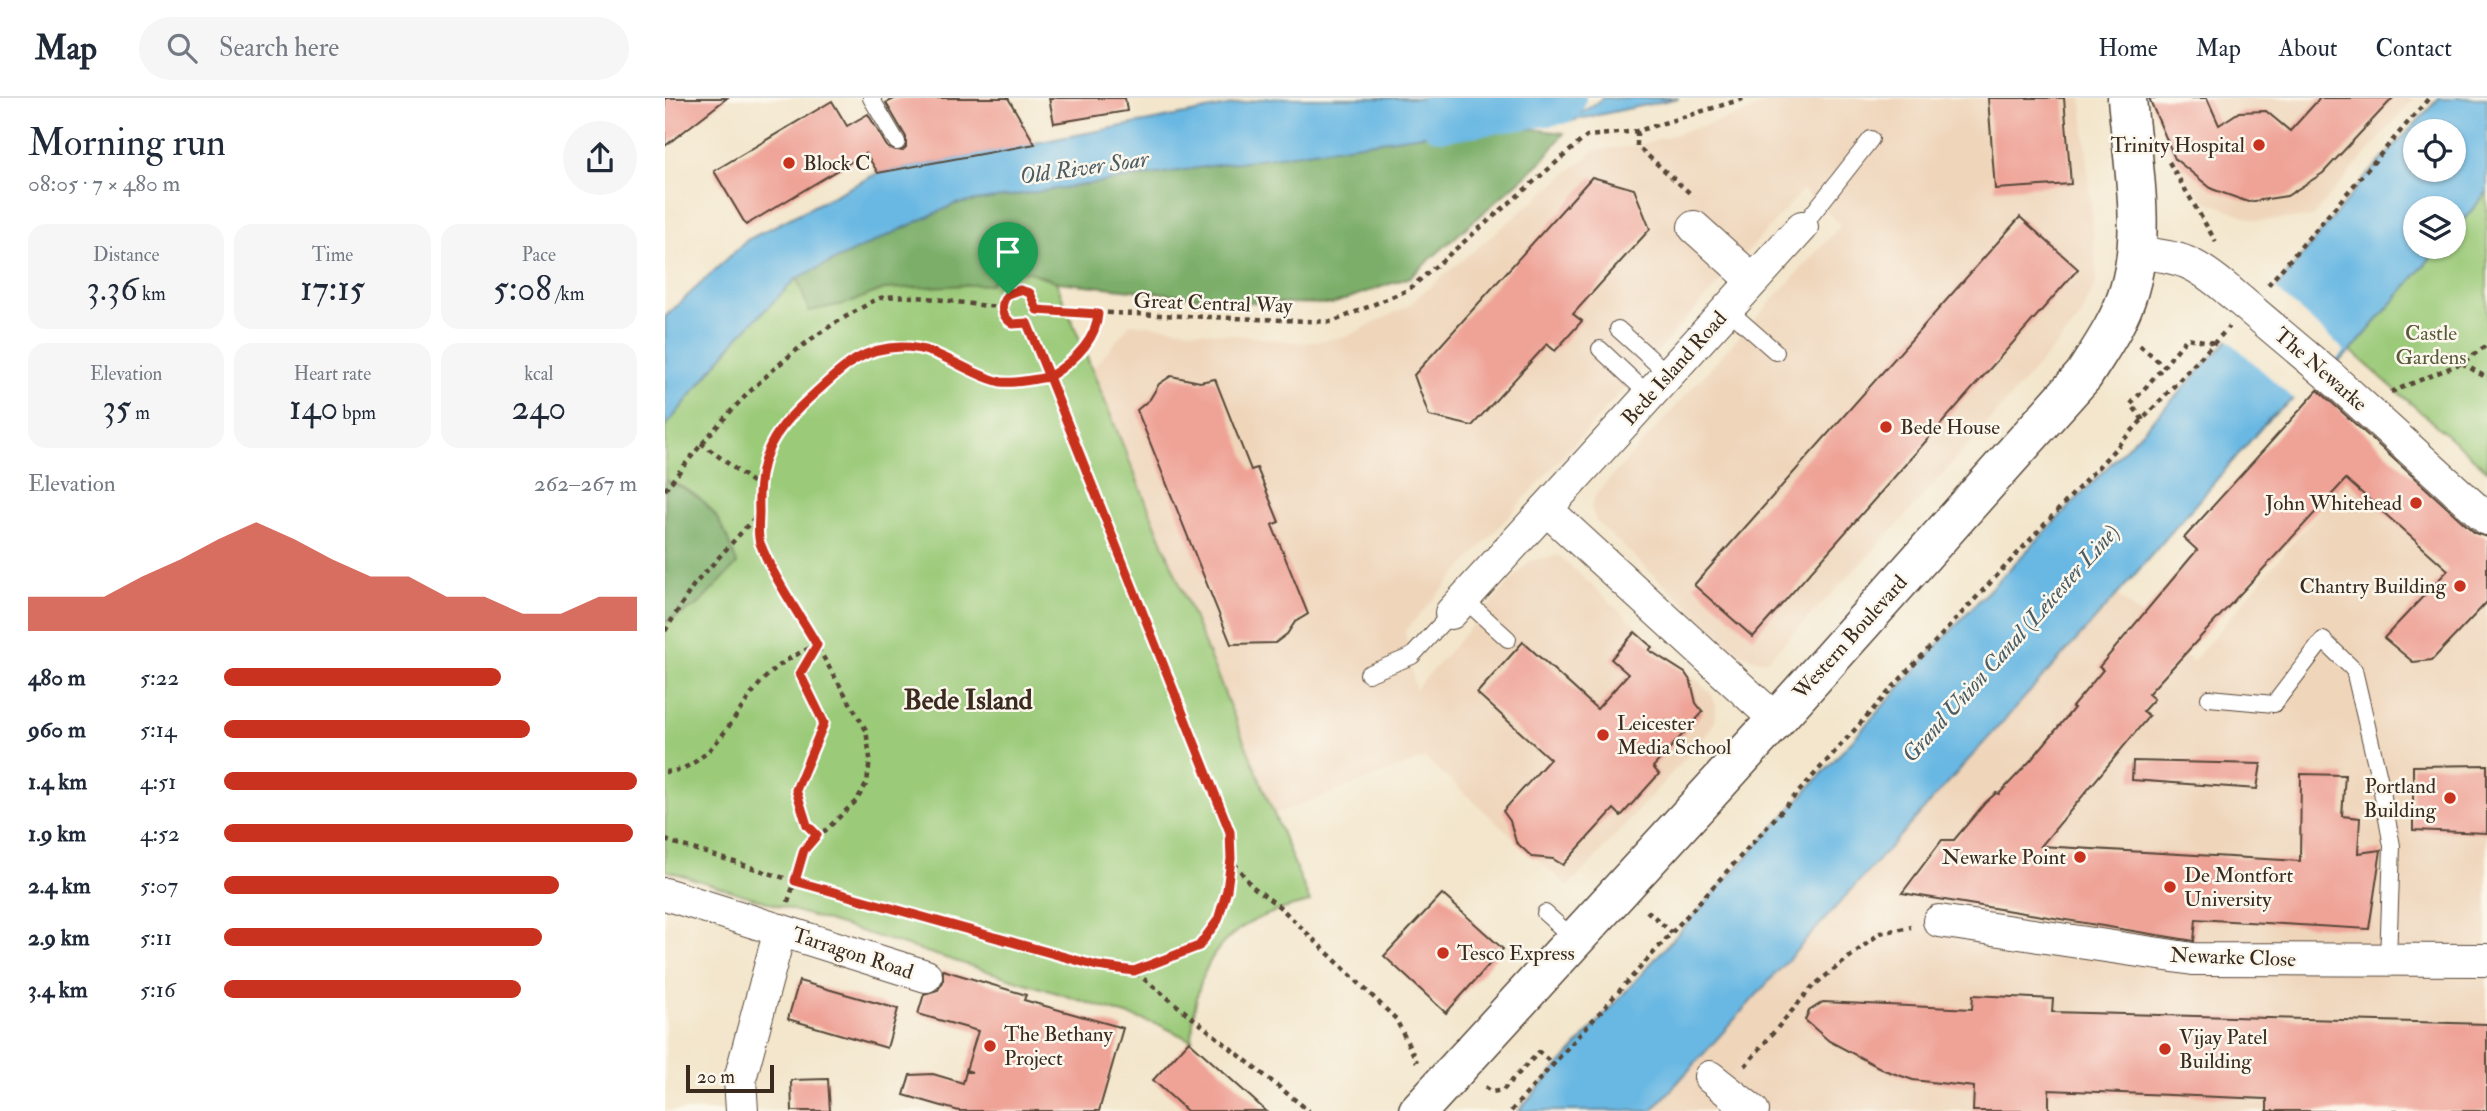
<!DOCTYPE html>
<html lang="en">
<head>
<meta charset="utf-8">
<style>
  :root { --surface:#fff; --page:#f6f6f7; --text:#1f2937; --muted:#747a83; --line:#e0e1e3; --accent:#c8321e }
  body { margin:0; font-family:"IM FELL Double Pica",serif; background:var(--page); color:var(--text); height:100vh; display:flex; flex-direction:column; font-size:26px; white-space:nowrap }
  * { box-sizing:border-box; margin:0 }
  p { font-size:23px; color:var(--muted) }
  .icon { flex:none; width:38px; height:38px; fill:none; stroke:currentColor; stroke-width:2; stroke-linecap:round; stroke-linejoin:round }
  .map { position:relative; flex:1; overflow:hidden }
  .sheet { display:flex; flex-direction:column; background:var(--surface); width:665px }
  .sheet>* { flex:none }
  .tools { position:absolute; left:1738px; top:21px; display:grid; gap:14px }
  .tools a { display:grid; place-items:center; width:63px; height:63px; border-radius:50%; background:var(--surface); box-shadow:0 2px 5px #0004; font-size:35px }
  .scale { position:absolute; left:21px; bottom:18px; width:88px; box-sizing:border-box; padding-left:7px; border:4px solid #3b2a1e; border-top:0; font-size:19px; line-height:24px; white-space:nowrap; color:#3b2a1e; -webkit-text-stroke:5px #fbf7ec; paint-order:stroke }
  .pin { position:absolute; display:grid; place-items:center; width:60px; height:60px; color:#fff; margin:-72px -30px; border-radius:50% 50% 50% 0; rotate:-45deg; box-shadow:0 0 7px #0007 }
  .pin .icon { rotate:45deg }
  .round { display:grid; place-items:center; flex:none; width:74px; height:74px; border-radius:37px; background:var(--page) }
  .summary { display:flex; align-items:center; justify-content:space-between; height:119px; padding:0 28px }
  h1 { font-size:38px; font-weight:600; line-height:52px }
  .stats { display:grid; grid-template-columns:repeat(3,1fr); gap:10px; height:119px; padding:7px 28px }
  .stats div { display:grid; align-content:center; border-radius:18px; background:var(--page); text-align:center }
  .stats b { font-size:35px; font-weight:600 }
  .stats small { font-size:19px; font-weight:400 }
  .stats p { font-size:19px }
  .chart { height:196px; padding:14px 28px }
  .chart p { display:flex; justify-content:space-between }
  .chart svg { width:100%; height:126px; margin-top:7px; fill:var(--accent); opacity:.7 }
  ul { padding:0 28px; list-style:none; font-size:23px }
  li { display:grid; grid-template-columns:112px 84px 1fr; align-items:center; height:52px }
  li i { height:18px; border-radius:9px; background:var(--accent) }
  header { display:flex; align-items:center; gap:42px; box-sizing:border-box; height:98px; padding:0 35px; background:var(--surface); border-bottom:2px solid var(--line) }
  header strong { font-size:33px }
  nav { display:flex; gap:38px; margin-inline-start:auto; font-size:24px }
  .search { width:490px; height:63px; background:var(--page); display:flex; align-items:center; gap:18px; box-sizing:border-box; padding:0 24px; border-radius:38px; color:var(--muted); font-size:26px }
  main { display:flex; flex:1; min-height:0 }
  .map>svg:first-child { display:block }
</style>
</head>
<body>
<header>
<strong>Map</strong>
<div class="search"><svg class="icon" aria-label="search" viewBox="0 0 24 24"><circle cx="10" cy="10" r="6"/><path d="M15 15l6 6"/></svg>Search here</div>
<nav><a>Home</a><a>Map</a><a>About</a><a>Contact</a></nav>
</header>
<main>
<section class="sheet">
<div class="summary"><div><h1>Morning run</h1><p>08:05 · 7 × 480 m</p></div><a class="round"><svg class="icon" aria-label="share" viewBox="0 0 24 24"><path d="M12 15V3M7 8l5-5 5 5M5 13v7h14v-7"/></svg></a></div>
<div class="stats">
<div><p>Distance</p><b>3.36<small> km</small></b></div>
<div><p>Time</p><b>17:15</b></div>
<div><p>Pace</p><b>5:08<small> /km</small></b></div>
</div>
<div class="stats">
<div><p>Elevation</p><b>35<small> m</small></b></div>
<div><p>Heart rate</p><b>140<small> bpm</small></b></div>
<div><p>kcal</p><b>240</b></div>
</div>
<div class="chart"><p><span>Elevation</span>262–267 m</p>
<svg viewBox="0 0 160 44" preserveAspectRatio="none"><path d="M0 44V32L10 32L20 32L30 25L40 19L50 12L60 6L70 12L80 19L90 25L100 25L110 32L120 32L130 38L140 38L150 32L160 32V44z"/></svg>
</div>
<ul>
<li><b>480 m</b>5:22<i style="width:67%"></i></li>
<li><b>960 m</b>5:14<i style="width:74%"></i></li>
<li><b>1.4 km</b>4:51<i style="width:100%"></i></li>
<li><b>1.9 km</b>4:52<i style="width:99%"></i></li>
<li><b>2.4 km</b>5:07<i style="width:81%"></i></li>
<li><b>2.9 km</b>5:11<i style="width:77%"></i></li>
<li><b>3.4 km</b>5:16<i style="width:72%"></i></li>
</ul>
</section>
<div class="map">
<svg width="1822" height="1013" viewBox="0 0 1822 1013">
  <rect width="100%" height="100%" fill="#fbf7ec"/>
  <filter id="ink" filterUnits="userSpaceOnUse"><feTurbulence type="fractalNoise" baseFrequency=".0143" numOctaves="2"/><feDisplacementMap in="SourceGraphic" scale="14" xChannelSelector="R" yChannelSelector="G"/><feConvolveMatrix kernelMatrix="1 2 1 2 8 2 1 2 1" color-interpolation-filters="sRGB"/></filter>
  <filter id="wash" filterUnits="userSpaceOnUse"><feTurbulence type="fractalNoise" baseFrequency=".00686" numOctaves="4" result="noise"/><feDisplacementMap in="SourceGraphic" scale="28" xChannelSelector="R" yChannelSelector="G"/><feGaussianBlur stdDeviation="1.57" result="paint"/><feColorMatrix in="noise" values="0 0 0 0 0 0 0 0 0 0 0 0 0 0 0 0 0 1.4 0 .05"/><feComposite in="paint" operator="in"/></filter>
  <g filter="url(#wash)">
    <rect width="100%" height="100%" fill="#f3e6cc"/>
    <g fill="#efd6bb">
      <path d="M1109,0H1417L1432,182L1416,219L1229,431L1102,562H1091L1071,554L931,423L926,409L931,396L1176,127L1138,92L740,533L750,592L864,463L893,457L1046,595L1051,608L1050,623L1042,636L904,789L760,660L607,717L426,273L466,225L638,245L681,239L741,209L930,52L972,48L1083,14Z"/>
      <path d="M1495,0H1749L1647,119L1592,123L1539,102L1508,64Z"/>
      <path d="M1709,347L1822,453V1013H984L1452,497L1528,564Z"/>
    </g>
    <g fill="#9bca79" stroke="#6b7a4c" stroke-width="2">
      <path d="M1822,94V372L1686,253L1775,149H1788L1789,133Z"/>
      <path d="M355,96L645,804C562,822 529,857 527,943L497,928L0,772V329L74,238L132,180Z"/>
    </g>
    <g fill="#7cae69" stroke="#5c6c44" stroke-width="2">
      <path d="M823,25L899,35L878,62L745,179L667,206L579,204L393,184L361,173L331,178L325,186L219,191L183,205L144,213L132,180L290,106Z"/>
      <path d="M0,382C45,398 58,423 72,466L33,507L0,525Z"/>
    </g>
    <g fill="#69b8e3" stroke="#527180" stroke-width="2" fill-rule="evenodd">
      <path d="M604,0H857L818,28L290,106L132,180L74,238L0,329V219L82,142L213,75Z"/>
      <path d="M938,0H1014L905,23Z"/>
      <path d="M1774,0H1822V94L1789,133L1788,110H1750V149H1775L1686,253L1603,322L1452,497L987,1013H853L1300,517L1514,295L1612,189L1699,81ZM1750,33H1788V72H1750Z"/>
    </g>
    <path fill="#f3e6cc" d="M1608,188L1680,253L1631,303L1560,239Z"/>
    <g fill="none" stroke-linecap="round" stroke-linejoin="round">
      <path stroke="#69b8e3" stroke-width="52" d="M777,17L895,0"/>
    </g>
    <g id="blocks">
      <g fill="#efa397">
        <path d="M0,0H62L0,48Z"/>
        <path d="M231,0H343L370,46L213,75L201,55L81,127L49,73L167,3L182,28L203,16L223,50L237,53L241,49V39L221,5Z"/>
        <path d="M384,0H460L462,13L389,25Z"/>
        <path d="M1323,0H1399L1406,86L1330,91Z"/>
        <path d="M1484,0H1542L1554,27L1574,14L1601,13L1625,33L1655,0H1728L1658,75L1622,98L1583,104L1547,91L1510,61Z"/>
        <path d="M927,79L969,91L985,131L908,216L917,223L890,253L882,246L807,328L764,318L749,277Z"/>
        <path d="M1355,119L1413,171L1088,539L1029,487Z"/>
        <path d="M506,278L535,284L550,281L586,372L592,370L614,424L607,427L643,516L630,524L622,536L610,545L566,546L472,312L485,301L494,286Z"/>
        <path d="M1653,292L1810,435L1822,439V504L1767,562L1748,564L1719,540L1783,472L1681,381L1483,596L1489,601L1478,613L1484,618L1376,748L1635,763L1636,676L1680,677L1677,718L1695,720L1693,755L1716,752L1704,831L1531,821L1529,843L1237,795L1277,742H1289L1320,705L1331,695L1334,696L1366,662L1409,610L1407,609L1438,572L1434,569L1532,452L1519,440Z"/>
        <path d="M970,534L987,549L984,552L1020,575L1026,584L1031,605L1038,614L988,669L994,676L956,718L949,711L898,767L888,761L867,759L851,744L845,723L838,713L885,661L812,595L858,544L932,611L963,576L946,561Z"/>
        <path d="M1468,663L1596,666L1592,691L1467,682Z"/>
        <path d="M1822,667V735L1748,732V668Z"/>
        <path d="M777,796L838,851L781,915L719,858Z"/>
        <path d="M278,872L361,897L359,902L458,930L434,1013H294L239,997L245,977L268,976L298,985L301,974H307L301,972L313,933L253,916L259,896L273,892L278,884Z"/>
        <path d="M134,883L233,911L222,950L123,921Z"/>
        <path d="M1308,897L1388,901L1387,914L1822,926V1013H1602V1001L1384,992V1013H1308L1309,989L1248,982L1219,972L1164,943L1140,922L1144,913L1158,904L1307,911Z"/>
        <path d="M524,943L601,1013H522L488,982Z"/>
        <path d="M163,981L165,1013H127L126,982Z"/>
      </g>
    </g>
  </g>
  <g filter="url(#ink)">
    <use href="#blocks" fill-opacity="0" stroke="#574638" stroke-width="2"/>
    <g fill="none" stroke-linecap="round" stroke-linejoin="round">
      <g stroke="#574638" stroke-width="18">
        <g id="lane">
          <path d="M206,0L232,44"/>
          <path d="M1137,129L1206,41"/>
          <path d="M1062,211L1111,254"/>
          <path d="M953,231L1003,276"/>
          <path d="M935,251L984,297"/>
          <path d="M799,501L843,541"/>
          <path d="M703,576L747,558L786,515"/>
          <path d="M1544,600L1609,606L1658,542L1689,572L1716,688L1727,748L1723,862"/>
          <path d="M880,815L909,841"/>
        </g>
      </g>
      <g stroke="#574638" stroke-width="34">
        <g id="street">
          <path d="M1029,129L1088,182"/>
          <path d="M1472,155C1516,158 1531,165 1564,193"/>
          <path d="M1667,280L1822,421"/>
          <path d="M881,411L1137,129"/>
          <path d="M786,515L881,411L1111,622"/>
          <path d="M0,796L261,878"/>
          <path d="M1274,823L1528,861L1822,862"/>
          <path d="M1045,979L1088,1013"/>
          <path d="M77,1013L75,981L115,832"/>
        </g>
      </g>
      <g stroke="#574638" stroke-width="41">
        <path id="secondary" d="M753,1013L1111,622L1419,277C1436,250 1455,223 1464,192C1482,132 1467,61 1462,0"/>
      </g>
      <g stroke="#574638" stroke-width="4.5" stroke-dasharray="5 5" stroke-linecap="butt">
        <path d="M972,33V48L1028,98"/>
        <path d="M1504,64L1551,144"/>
        <path d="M1603,187L1764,0"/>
        <path d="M337,209L343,196L355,192L369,199L372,212"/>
        <path d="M372,212L667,224L743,192L922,38L972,33L1081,0"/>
        <path d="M363,225L565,734L566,761L587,788L616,810L731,921L752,964"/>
        <path d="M1475,247L1499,268L1522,240L1550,245"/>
        <path d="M1797,265L1822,280"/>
        <path d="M1726,294L1797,265L1822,247"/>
        <path d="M1478,322L1466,306L1499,268"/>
        <path d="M36,345L94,389"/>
        <path d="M0,392C53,323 113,255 191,213C199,209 210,200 220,199C260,196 298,207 337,209L343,223L355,227L365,224L372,212"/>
        <path d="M0,533L28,488L93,416"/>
        <path d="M0,674C48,672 71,609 101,579C116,564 133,555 152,547L135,576L159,625L131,692L142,727L152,737"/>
        <path d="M0,742L129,783L432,868L469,873L644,1013"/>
        <path d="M123,804L140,752L191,703L202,685L205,660L201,632L106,470C71,390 100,338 161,285C176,272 193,253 214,250C288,241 342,320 408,261C420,250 432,234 433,217"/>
        <path d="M982,816L984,814L1007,835"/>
        <path d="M470,873C544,847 555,843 566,762"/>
        <path d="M1080,968L1148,888L1215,835L1246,829"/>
        <path d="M820,989L827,994L838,992L874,954L890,968"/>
        <path d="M846,1013L1239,577L1564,229"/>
      </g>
      <use href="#lane" stroke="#fff" stroke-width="16"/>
      <use href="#street" stroke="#fff" stroke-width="32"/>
      <use href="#secondary" stroke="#fff" stroke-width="38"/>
      <g stroke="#574638" stroke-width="34" stroke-linecap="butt">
        <path id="street-bridge" d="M1564,193L1667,280"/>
      </g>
      <use href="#street-bridge" stroke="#fff" stroke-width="32"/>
    </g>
  </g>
  <g fill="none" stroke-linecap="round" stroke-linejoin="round" filter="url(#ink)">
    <g stroke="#fff" stroke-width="14">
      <path id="route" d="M343,196C334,207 336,218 348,226L362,225L384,279C369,281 350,286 336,284C303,277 274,248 236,249C196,250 179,269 150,295C109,332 92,356 94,413C94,424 92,436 95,445C109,481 133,514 152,547L135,576L159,625L131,692L142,727L152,737L139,752L130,783L432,868L469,873L534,848L553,822L562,792L566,761L565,734L384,279C406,265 431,244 433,216L372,212L365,195L355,192L343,196"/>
    </g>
    <use href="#route" stroke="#c8321e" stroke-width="9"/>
  </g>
  <g fill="#c8321e" stroke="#fbf7ec" stroke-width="2.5">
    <circle cx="1594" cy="47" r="7"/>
    <circle cx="124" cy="65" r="7"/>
    <circle cx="1221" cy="329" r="7"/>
    <circle cx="1751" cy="405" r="7"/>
    <circle cx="1795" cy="488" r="7"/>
    <circle cx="938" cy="637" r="7"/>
    <circle cx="1785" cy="700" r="7"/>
    <circle cx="1415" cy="759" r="7"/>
    <circle cx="1505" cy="789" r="7"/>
    <circle cx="778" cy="855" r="7"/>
    <circle cx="325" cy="948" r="7"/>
    <circle cx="1500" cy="951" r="7"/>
  </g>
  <g text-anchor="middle" stroke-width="5" stroke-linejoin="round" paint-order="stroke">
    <g font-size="21" fill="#3b2a1e" stroke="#fbf7ec" text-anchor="start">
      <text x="1580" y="54" text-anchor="end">Trinity Hospital</text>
      <text x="138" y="72">Block C</text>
      <text x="1235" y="336">Bede House</text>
      <text x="1737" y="412" text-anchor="end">John Whitehead</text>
      <text x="1781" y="495" text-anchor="end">Chantry Building</text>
      <text x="952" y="632">Leicester<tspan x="952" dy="24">Media School</tspan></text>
      <text x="1771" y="695" text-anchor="end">Portland<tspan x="1771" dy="24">Building</tspan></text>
      <text x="1401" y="766" text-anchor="end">Newarke Point</text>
      <text x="1519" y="784">De Montfort<tspan x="1519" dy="24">University</tspan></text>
      <text x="792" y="862">Tesco Express</text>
      <text x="339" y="943">The Bethany<tspan x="339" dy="24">Project</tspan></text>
      <text x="1514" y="946">Vijay Patel<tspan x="1514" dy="24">Building</tspan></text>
    </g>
    <g font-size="21" fill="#3b2a1e" stroke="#fbf7ec">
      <text transform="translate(548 205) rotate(2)" y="7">Great Central Way</text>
      <text transform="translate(1009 270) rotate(-48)" y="7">Bede Island Road</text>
      <text transform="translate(1656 271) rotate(41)" y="7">The Newarke</text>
      <text transform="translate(1185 539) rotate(-48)" y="7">Western Boulevard</text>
      <text transform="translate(188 855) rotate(18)" y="7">Tarragon Road</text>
      <text transform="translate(1568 859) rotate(2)" y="7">Newarke Close</text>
    </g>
    <g font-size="21" fill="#585a39" stroke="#fbf7ec">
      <text x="1766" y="242">Castle<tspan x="1766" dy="24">Gardens</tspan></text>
    </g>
    <g font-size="23" font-style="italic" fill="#4b5c63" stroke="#fbf7ec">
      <text transform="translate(419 69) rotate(-8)" y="8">Old River Soar</text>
      <text transform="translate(1345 545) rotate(-48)" y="8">Grand Union Canal (Leicester Line)</text>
    </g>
    <g font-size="28" font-weight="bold" fill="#3b2a1e" stroke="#fbf7ec">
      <text x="303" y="611">Bede Island</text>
    </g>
  </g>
</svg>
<div class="tools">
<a><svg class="icon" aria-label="locate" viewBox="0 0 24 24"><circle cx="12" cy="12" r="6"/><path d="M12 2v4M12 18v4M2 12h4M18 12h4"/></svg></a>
<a><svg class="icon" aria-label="layers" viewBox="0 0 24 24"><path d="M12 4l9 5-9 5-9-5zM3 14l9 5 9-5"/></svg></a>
</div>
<div class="scale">20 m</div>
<div class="pin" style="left:343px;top:196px;background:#1e9e55"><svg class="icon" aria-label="arrive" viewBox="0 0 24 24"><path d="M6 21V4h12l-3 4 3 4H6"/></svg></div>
</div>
</main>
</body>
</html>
